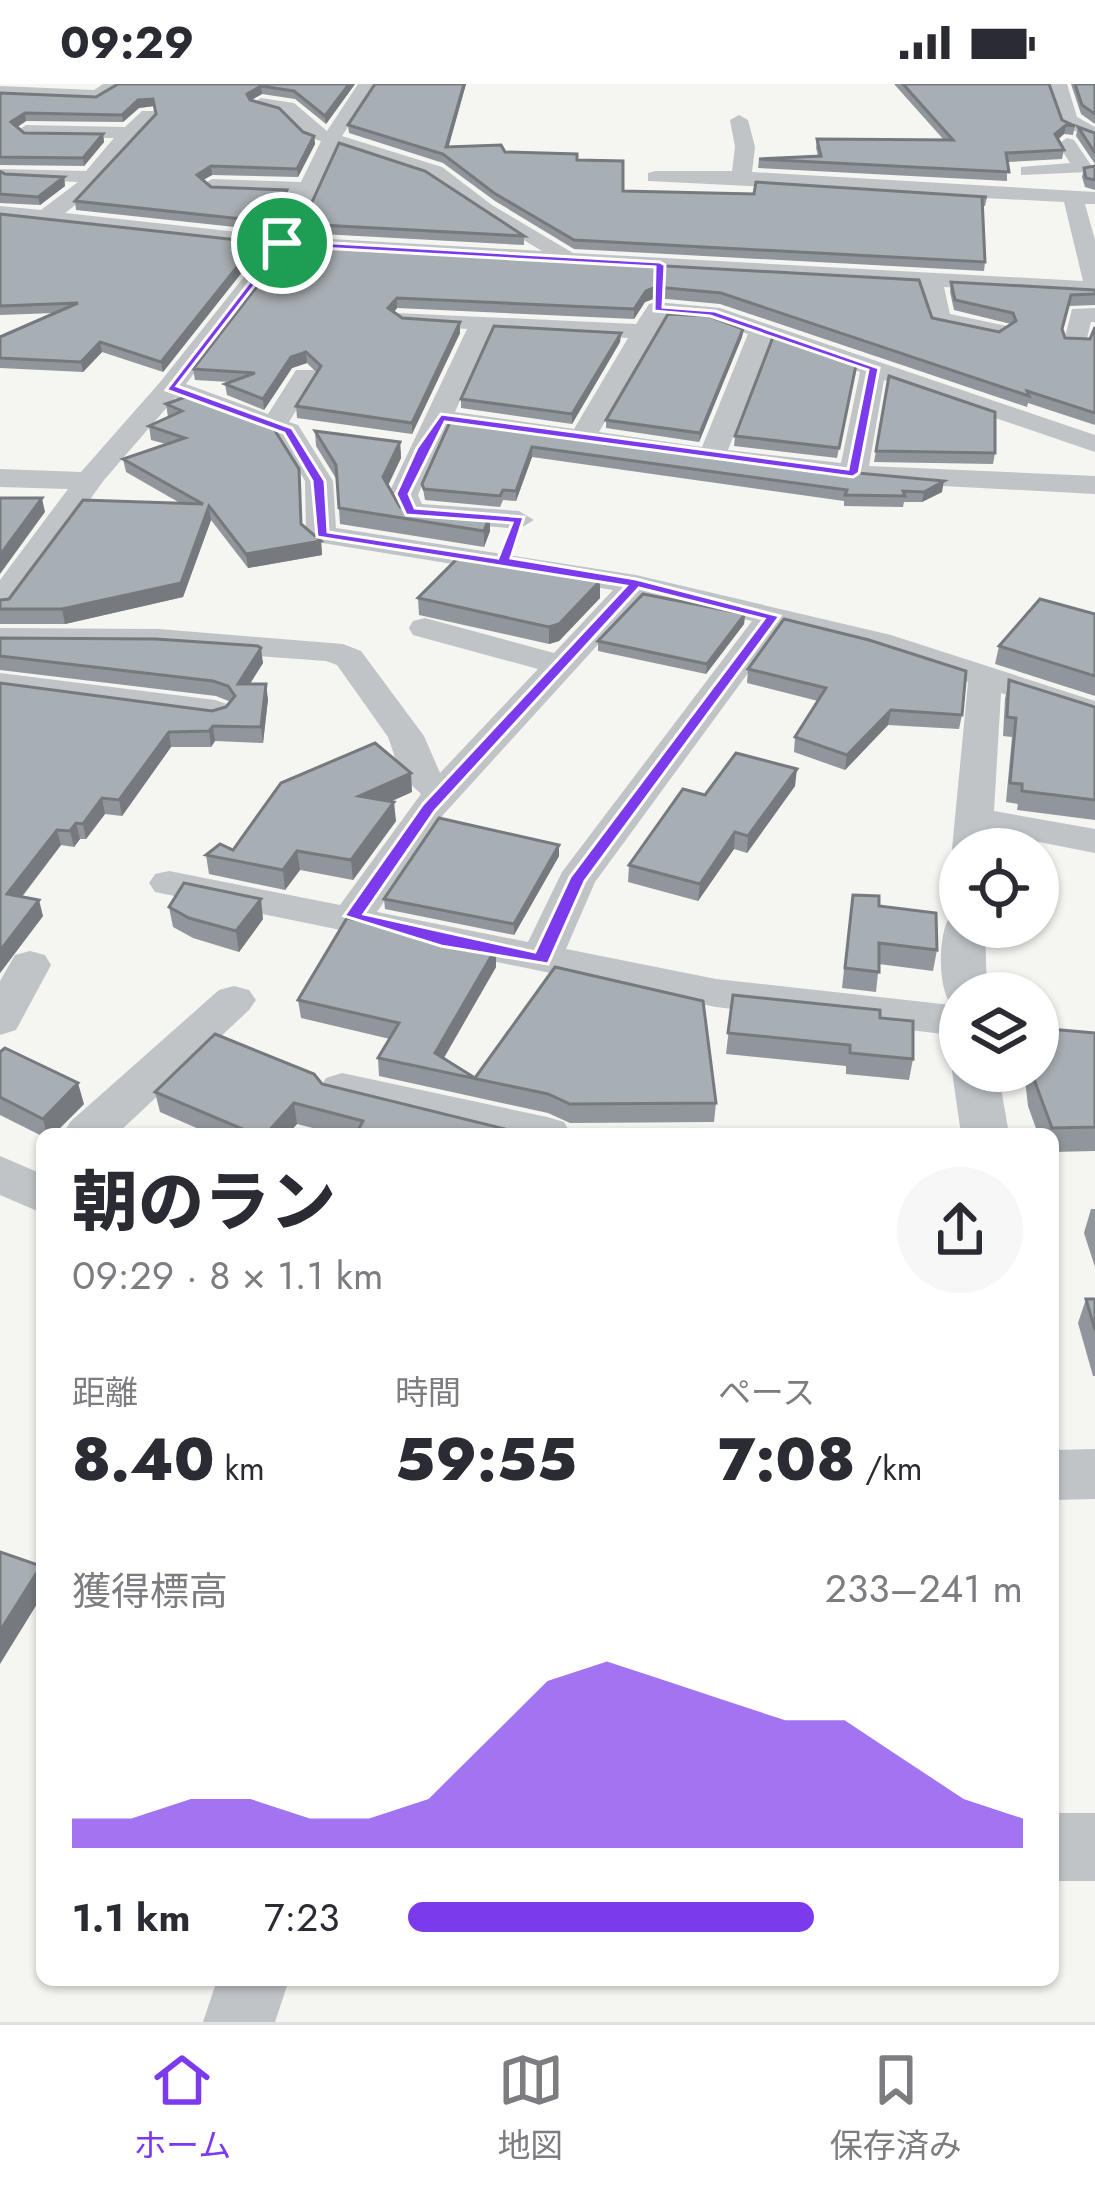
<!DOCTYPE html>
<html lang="ja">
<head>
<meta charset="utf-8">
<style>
  :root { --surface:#fff; --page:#f7f7f7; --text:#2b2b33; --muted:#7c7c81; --line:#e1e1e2; --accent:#7c3aed }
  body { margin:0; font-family:Jost,"Noto Sans JP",sans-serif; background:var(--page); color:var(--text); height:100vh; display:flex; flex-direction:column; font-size:45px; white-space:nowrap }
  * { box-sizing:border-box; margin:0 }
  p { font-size:39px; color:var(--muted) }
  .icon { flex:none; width:66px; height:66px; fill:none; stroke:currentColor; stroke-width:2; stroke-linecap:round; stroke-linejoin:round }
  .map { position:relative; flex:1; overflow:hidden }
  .panel { position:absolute; left:36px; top:1044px; width:1023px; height:858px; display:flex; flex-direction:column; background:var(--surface); border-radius:18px; box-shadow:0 3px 9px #0004 }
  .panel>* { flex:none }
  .fabs { position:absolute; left:939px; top:744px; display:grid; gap:24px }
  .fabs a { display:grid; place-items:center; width:120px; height:120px; border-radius:50%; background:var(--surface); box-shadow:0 3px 9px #0004; font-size:60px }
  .pin { position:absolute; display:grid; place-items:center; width:102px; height:102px; color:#fff; margin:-51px; border:6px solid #fff; border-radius:50%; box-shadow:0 3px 12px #0007 }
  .round { display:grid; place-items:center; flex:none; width:126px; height:126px; border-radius:63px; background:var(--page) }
  .headline { display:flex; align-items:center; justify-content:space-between; height:204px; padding:0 36px }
  h1 { font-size:66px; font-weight:800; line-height:90px }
  .metrics { display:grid; grid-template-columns:repeat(3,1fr); gap:18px; height:204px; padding:12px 36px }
  .metrics div { display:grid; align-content:center }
  .metrics b { font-size:60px; font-weight:800 }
  .metrics small { font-size:33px; font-weight:400 }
  .metrics p { font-size:33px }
  .chart { height:336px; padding:24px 36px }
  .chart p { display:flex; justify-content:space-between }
  .chart svg { width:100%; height:216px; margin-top:12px; fill:var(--accent); opacity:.7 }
  ul { padding:0 36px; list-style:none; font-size:39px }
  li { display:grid; grid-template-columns:192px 144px 1fr; align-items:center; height:90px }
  li i { height:30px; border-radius:15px; background:var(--accent) }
  .status { display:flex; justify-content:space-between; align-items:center; height:84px; padding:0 60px; background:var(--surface); direction:ltr }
  .status svg { height:33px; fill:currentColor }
  .tabs { display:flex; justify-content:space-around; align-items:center; height:168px; border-top:3px solid var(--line); background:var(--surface); font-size:33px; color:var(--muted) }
  .tabs a { display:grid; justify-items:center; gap:6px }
  .tabs .current { color:var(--accent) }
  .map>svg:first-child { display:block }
</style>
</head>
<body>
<div class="status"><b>09:29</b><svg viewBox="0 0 49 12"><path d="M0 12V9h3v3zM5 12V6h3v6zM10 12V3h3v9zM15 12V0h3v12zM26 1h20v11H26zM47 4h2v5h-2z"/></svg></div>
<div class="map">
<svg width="1095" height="1938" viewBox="0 0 1095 1938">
  <rect width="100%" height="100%" fill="#f5f5f2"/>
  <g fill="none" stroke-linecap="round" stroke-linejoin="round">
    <g fill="#c0c4c7" fill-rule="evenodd">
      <path d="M103,0H124L97,16L0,12V2L94,6Z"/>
      <path d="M358,0H376L342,52L442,83L492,121L573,169L1083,197L1064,118L648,97V89L655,87H732L735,63L730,36L739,31L748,36L755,63L752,88L1095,108V120H1085L1095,156V212L944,203L950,230L1007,242L1010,247L998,254L931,240L921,202L288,166L186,300L268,330L296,286H314L318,291L289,338L298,341L333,397L336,444L636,491L891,551L1095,617V639L1001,609L994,727L1095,745V769L993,749L992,765H960V774L952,765L968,598L868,565L781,544L595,798L566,865L716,895L960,922V952L716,923L155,808L149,799L155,790L169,787L340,821L421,710L401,691L388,653L337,581L326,577L159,565L0,564V544L159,545L343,560L361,567L424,652L440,689L538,585L413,551L409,544L413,537L425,534L554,569L613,506L310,457L306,451L305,397L278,352L175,314L104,396L11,525L0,528V496L68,405L0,403V385L81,388L161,297L267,164L0,134V122L41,126L78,98L9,95L0,90L2,85L86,87L114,54L26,53L17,47L26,41L125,43L142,27H154V35C125,65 100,104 65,129L275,152L295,110L212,107L202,101L212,95L301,98L321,57L307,53L282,28L252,19L261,14L294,19L327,47ZM337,62L428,91L478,129L542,167L296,153ZM643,511L752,537L562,788L528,858L377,828L443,731Z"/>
      <path d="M1049,0H1067L1077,33L1095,43V55L1065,43Z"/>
      <path d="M1067,54L1074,56L1093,84L1090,88L1021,91V83L1070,79L1058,60Z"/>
      <path d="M657,218L720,224L1095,351V368L884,296L869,382L1095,392V410L849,397L448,343L418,411L422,420L519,427L534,436L519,445L401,434L388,411L467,245L405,241L393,234L397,229L636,240L649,220ZM665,233L709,236L748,250L702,363L599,348ZM491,246L628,254L574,345L455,328ZM770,257L860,288L841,379L728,366Z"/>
      <path d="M1095,224V238H1091L1085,262H1067L1064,257L1072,225Z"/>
      <path d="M0,589L215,616L227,620L233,627L227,634L215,638L0,609Z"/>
      <path d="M960,831V843H985L987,909H960V922L950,919C938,901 938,852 949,834Z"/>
      <path d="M30,867L45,871L51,881L16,946L0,951V897L15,871Z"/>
      <path d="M234,902L249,906L256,916L249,926L117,1050H63L70,1038L219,906Z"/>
      <path d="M960,976V987H998L1009,1050H961L952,987Z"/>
      <path d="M342,989L547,1033L564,1038L571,1050H471L326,1016L319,1005L326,994Z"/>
      <path d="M0,1072L42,1090V1129L0,1111Z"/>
      <path d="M1095,1365V1415L1053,1416V1366Z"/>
      <rect x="1053" y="1729" width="42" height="68"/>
      <path d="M217,1896H289L275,1938H203Z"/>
    </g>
  </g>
  <g fill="#90969b">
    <path d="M118,0H355L326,40L295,15L262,10L251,16L303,48L314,52L315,60L298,93L212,91L203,96L211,103L287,106L288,114L272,147L76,126L75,117L156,31L154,22L139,24L123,38L26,37L17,43L24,49L103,50L104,58L84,82L0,81V9L96,13Z"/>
    <path d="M466,0L448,63L577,76L623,107L987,113L985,122H983L985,178L984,187L574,165L495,117L443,79L349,49L348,41Z"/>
    <path d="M894,0H1049L1062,36L1075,42L1073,51L1064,50L1058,55L1064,66L1062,75L1007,78V97L758,84L759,75L818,72L816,64L817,55L944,56Z"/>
    <path d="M1071,0H1095V40L1081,30Z"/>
    <path d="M1078,43L1095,49V80L1076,52Z"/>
    <path d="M1095,82V106L1085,103L1082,93L1084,84Z"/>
    <path d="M0,87L5,90L64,93L65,102L40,121L0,119Z"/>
    <path d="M0,130L257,158L258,168L163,288L102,268L83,288L0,284V253L54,229L0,231Z"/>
    <path d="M302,140L524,152V161L303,149Z"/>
    <path d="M289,161L932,234L999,248L1011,240L954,226L950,208L951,198L1095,206V221L1069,222L1062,246L1065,254L1090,255L1095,243V341L1028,319L1027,323L720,220L656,214L645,218L634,235L397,224L394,228L402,234L460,238V249L412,350L297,334L296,322L317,289L307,279L292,284L264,326L227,311L225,300L230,298L195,296L193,285Z"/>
    <path d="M743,245L742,253L699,358L606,344V336Z"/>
    <path d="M621,249L620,258L572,340L461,324V315Z"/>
    <path d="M856,281L837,374L734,362L735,352Z"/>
    <path d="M889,292L995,369L993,380L874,378Z"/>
    <path d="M166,320L299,385L302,440L321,457L322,471L248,484L211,436L183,513L65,540H0V516L9,515L180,419L126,388L123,375L166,360L151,356L149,342L168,333Z"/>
    <path d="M450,338L942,408L922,418H904L903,423L844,422V417L532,373L516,417L503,416L500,423L425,416L422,400Z"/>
    <path d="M315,347L400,358L401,374L388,402L400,423L490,431V447L484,463L340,440L337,396L316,362Z"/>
    <path d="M418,514H600L559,557L549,560L419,531Z"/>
    <path d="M745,530L744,540L706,590L598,567V557Z"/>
    <path d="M1095,530V612L995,580L999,562Z"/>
    <path d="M0,554L263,579L250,600L268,615L263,659L215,657L211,663H171L122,732L105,730L86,755H80L74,763L61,761L22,813L43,832L0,889V599L212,627L226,623L231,618L216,612L0,586Z"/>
    <path d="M748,585L962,631L959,645L888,641L845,686L794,668L795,653L818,617L747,599Z"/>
    <path d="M1009,596L1095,623V736L1017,726L1018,720L1006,718L1012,653L1003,652L1005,615Z"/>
    <path d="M795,702L747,769L734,765L698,817L628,798L629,781L705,711Z"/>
    <path d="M412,708L391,717L396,737L353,796L300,786L285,806L209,790L206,771L233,766Z"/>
    <path d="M559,761V772L514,851L385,825L384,815Z"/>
    <path d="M879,822L937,866L933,887L879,880L876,908L842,904L850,831Z"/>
    <path d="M169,823L263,835L239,868L193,854L173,843Z"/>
    <path d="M496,883L444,974L475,994L716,1019L714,1038L570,1039L548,1029L379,992L378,974L390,955L301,934L298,916Z"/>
    <path d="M733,911L880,934L913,975L909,996L846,990V982L726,970Z"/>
    <path d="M1095,949V1067L1053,1068V1050H1038L1028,1022L1024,987H1038Z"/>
    <path d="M0,968L84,1020L54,1050H42V1052L0,1031Z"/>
    <path d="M322,1000L525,1050H336L297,1040L288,1050H210L160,1028L155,1008Z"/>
    <path d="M1091,1125H1095V1183L1084,1149Z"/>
    <path d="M1086,1215H1095V1292H1093L1078,1239Z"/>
  </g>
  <g fill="#767a7e">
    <path d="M349,0H355L326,40L325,32Z"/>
    <path d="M464,0H466L446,72V63Z"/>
    <path d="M261,2L262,10L248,18L247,10Z"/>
    <path d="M153,15L154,22L139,24L123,38L122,31L138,16Z"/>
    <path d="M25,29L26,37L13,46L11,38Z"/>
    <path d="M1066,41L1064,50L1054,59L1055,50Z"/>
    <path d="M103,50L104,58L84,82L83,74Z"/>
    <path d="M314,52L315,60L298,93L297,85Z"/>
    <path d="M211,82L212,91L198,99L197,91Z"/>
    <path d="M64,93L65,102L40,121L38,113Z"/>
    <path d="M287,106L288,114L272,147L271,138Z"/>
    <path d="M257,158L258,168L163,288L161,278Z"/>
    <path d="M656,203V214L645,218L634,235V225L646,207Z"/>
    <path d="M397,214V224L389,235L388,224Z"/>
    <path d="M460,238V249L412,350V339Z"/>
    <path d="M743,245L742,253L699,358L700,349Z"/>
    <path d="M621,249L620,258L572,340V330Z"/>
    <path d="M100,258L102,268L83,288L81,278Z"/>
    <path d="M306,268L307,279L292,284L264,326L263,315L291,273Z"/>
    <path d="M400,358L401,374L384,409L383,393Z"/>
    <path d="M532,363V373L516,417V407Z"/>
    <path d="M944,397L942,408L922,418L924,408Z"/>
    <path d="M42,414L45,428L0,490V471Z"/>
    <path d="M209,422L211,436L183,513L65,540L62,525Z"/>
    <path d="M490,431V447L484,463V447Z"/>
    <path d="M321,457L322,471L248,484L246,470Z"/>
    <path d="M600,497V514L559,557L549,560V543Z"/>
    <path d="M745,530L744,540L706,590L707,580Z"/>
    <path d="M261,564L263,579L240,615L238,600Z"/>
    <path d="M266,600L268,615L263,659L261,643Z"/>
    <path d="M891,626L888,641L845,686L847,671Z"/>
    <path d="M213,642L215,657L211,663L209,647Z"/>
    <path d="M169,648L171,663L122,732L119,716Z"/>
    <path d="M797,685L795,702L747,769L748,752Z"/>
    <path d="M411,689L412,708L361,731L359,712Z"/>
    <path d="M102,714L105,730L86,755L83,740Z"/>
    <path d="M394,718L396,737L353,796L351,776Z"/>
    <path d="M76,739L80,755L74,763L70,747Z"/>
    <path d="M57,746L61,761L11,826L7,810Z"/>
    <path d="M735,748L734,765L698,817L700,800Z"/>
    <path d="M559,761V772L514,851V840Z"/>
    <path d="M297,767L300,786L285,806L283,786Z"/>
    <path d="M261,815L263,835L239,868L236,847Z"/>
    <path d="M39,816L43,832L0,889V867Z"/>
    <path d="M496,864V883L436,987L435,969Z"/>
    <path d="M78,999L84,1020L54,1050H47L43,1035Z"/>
    <path d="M294,1019L297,1040L288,1050H266Z"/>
    <path d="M41,1482L42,1512L0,1580V1547Z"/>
  </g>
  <g fill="#a8afb4" stroke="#767a7e" stroke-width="3">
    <path d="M118,0H349L325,32L294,7L261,2L247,10L250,16L279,24L303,48L314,52L297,85L211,82L197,91L211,103L287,106L271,138L75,117L156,30L153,15L138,16L122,31L25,29L11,38L24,49L103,50L83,74L0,73V9L96,13Z"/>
    <path d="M375,0H464L446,63L501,61L505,68L577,70V76L623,77V107L754,110L756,98L987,113H982L985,178L574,156L494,109L443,70L348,41Z"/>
    <path d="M903,0H1049L1062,36L1075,42L1066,41L1055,50L1064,66L1006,69L1009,88L759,75L821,72L817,55L953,56Z"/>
    <path d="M1075,0H1095V30L1082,21Z"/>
    <path d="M1078,43L1095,49V69Z"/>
    <path d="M339,59L425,87L524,152L302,140Z"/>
    <path d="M1095,82V96L1086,94L1084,84Z"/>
    <path d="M0,87L5,90L64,93L38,113L0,110Z"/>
    <path d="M0,130L257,158L161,278L100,258L81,278L0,274V253L78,219L0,222Z"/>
    <path d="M289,161L919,196L932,234L999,248L1016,237L1013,229L955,216L951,198L1095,206V210L1071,211L1062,245L1065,254L1090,255L1095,243V329L1027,307L1029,312L721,209L656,203L646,207L634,225L397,214L388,224L402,234L460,238L412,339L296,322L321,282L306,268L291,273L263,315L225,300L255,289L193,285Z"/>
    <path d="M668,230L709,232L743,245L700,349L606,336Z"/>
    <path d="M494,242L621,249L572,330L461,315Z"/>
    <path d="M773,253L856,281L839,364L735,352Z"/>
    <path d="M889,292L995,328V369L876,367Z"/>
    <path d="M188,312L272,342L299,385L301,440L321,457L246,470L209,422L181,499L62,525H0V516L9,515L83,416L203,420L123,375L185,354L149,342L182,327L166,320Z"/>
    <path d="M450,338L771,381L944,397L924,408L903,407L905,412L845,411L847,406L532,363L516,407L503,406L500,412L424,405L422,400Z"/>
    <path d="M315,347L400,358L383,393L400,423L490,431L484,447L339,424L336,381Z"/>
    <path d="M0,414H42L0,471Z"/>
    <path d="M462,470L600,497L559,540L549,543L418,514Z"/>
    <path d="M643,510L745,530L707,580L598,557Z"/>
    <path d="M1040,515L1095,530V592L999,562Z"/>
    <path d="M784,535L869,556L966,587L962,631L891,626L847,671L795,653L826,604L748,585Z"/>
    <path d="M0,554L156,555L258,562L261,564L238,600H266L261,643L213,642L209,647L169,648L119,716L102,714L83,740L76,739L70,747L57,746L7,810L39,816L0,867V599L212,627L226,623L235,612L228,602L213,597L0,572Z"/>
    <path d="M1009,596L1095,623V716L1022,707V700L1010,699L1016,634L1007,633Z"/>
    <path d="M375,659L411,689L359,712L394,718L351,776L297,767L283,786L206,771L220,760L233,766L281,699Z"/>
    <path d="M736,669L797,685L748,752L735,748L700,800L629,781L683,705L705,711Z"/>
    <path d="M439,734L559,761L514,840L384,815Z"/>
    <path d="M184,799L261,815L236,847L189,834L169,823Z"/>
    <path d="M853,811L879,812V822L936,829L937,866L879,859V888L845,884Z"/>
    <path d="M347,834L496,864L435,969L475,994L555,883L703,917L716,1019L570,1020L548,1010L378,974L399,939L298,916Z"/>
    <path d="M733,911L880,926V934L913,937V975L850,969V961L728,949Z"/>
    <path d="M1038,944L1095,949V1043L1052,1044L1035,998L1033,987H1038Z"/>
    <path d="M215,950L314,990L322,1000L525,1050H356L363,1037L294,1019L266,1050H254L155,1008Z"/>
    <path d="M5,964L78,999L43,1035L0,1013V968Z"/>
    <path d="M1086,1215H1095V1246Z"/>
    <path d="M0,1468L41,1482L0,1547Z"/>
  </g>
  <path fill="#7c3aed" stroke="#fff" stroke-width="3" fill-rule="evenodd" d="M282,156L660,178L665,181L663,223L715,227L879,284L859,389L853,393L445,338L409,410L415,424L524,433L511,474L636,495L780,532L585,797L548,880L441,862L344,832L423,720L626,502L317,453L312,397L284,349L166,306ZM285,162L655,183L654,227L710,232L868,286L848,385L441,330L417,364L396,410L406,431L512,439L498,474L328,448L325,397L292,344L177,302ZM639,504L764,535L570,793L535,868L364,830L435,727Z"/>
</svg>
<div class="fabs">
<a><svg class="icon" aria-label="locate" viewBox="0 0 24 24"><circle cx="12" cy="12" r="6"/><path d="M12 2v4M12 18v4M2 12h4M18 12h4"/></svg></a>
<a><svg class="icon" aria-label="layers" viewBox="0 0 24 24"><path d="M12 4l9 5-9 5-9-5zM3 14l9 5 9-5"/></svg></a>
</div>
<div class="pin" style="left:282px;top:159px;background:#1e9e55"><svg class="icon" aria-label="arrive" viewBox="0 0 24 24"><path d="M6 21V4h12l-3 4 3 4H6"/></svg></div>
<section class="panel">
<div class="headline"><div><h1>朝のラン</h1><p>09:29 · 8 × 1.1 km</p></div><a class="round"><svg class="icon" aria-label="share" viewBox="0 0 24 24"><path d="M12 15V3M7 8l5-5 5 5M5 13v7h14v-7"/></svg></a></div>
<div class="metrics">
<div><p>距離</p><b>8.40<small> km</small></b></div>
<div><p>時間</p><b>59:55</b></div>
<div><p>ペース</p><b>7:08<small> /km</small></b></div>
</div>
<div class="chart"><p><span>獲得標高</span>233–241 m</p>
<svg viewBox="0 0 160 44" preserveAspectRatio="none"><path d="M0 44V38L10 38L20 34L30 34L40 38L50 38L60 34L70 22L80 10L90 6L100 10L110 14L120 18L130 18L140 26L150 34L160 38V44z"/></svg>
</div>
<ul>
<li><b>1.1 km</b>7:23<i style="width:66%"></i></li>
</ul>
</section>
</div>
<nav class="tabs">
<a class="current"><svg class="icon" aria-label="home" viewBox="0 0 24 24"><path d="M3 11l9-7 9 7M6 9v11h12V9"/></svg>ホーム</a>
<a><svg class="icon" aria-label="map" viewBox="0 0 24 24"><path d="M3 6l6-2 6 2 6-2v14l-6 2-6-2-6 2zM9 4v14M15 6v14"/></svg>地図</a>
<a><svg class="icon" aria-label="saved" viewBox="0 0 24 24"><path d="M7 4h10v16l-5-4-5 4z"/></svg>保存済み</a>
</nav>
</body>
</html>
